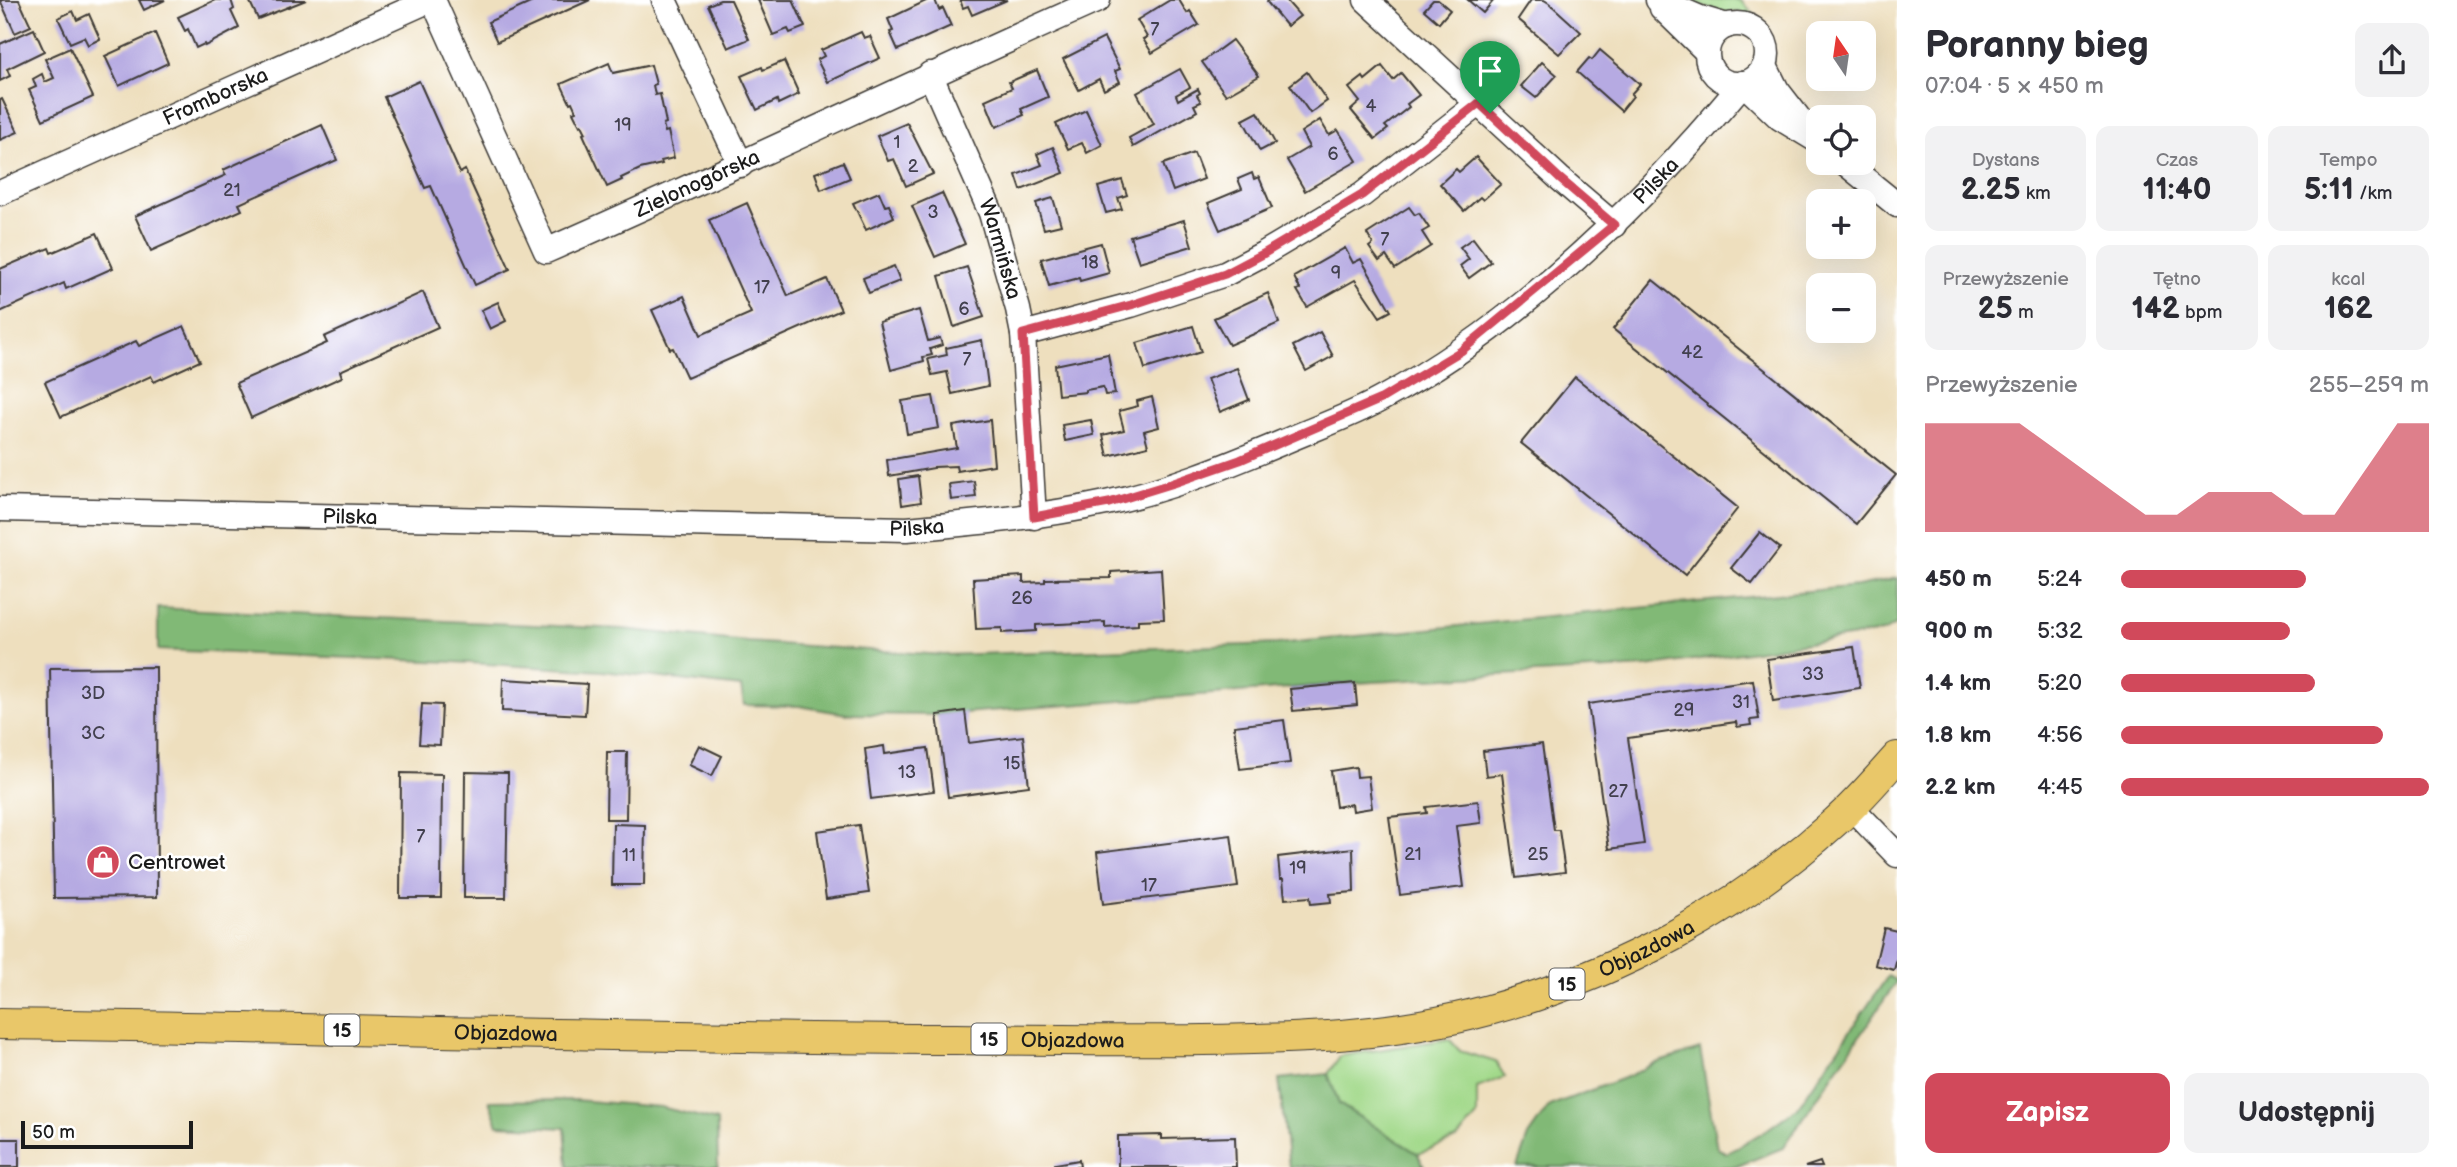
<!DOCTYPE html>
<html lang="pl">
<head>
<meta charset="utf-8">
<style>
  :root { --surface:#fff; --page:#f2f2f3; --text:#2b2b33; --muted:#7c7c81; --accent:#d1495b }
  body { margin:0; font-family:"Balsamiq Sans",sans-serif; background:var(--page); color:var(--text); height:100vh; display:flex; flex-direction:column; font-size:26px; white-space:nowrap }
  * { box-sizing:border-box; margin:0 }
  p { font-size:23px; color:var(--muted) }
  .icon { flex:none; width:38px; height:38px; fill:none; stroke:currentColor; stroke-width:2; stroke-linecap:round; stroke-linejoin:round }
  .map { position:relative; flex:1; overflow:hidden }
  .drawer { display:flex; flex-direction:column; background:var(--surface); width:560px }
  .drawer>* { flex:none }
  .needle { width:46px; rotate:347deg }
  .buttons { position:absolute; left:1806px; top:21px; display:grid; gap:14px }
  .buttons a { display:grid; place-items:center; width:70px; height:70px; border-radius:14px; background:var(--surface); box-shadow:0 7px 28px #0002; font-size:35px }
  .scale { position:absolute; left:21px; bottom:18px; width:172px; box-sizing:border-box; padding-left:7px; border:4px solid #1c1c1c; border-top:0; font-size:19px; line-height:24px; white-space:nowrap; color:#1c1c1c; -webkit-text-stroke:5px #fff; paint-order:stroke }
  .pin { position:absolute; display:grid; place-items:center; width:60px; height:60px; color:#fff; margin:-72px -30px; border-radius:50% 50% 50% 0; rotate:-45deg; box-shadow:0 0 7px #0007 }
  .pin .icon { rotate:45deg }
  .round { display:grid; place-items:center; flex:none; width:74px; height:74px; border-radius:14px; background:var(--page) }
  .headline { display:flex; align-items:center; justify-content:space-between; height:119px; padding:0 28px }
  h1 { font-size:38px; font-weight:700; line-height:52px }
  .figures { display:grid; grid-template-columns:repeat(3,1fr); gap:10px; height:119px; padding:7px 28px }
  .figures div { display:grid; align-content:center; border-radius:14px; background:var(--page); text-align:center }
  .figures b { font-size:30px; font-weight:700 }
  .figures small { font-size:19px; font-weight:400 }
  .figures p { font-size:19px }
  .chart { height:196px; padding:14px 28px }
  .chart p { display:flex; justify-content:space-between }
  .chart svg { width:100%; height:126px; margin-top:7px; fill:var(--accent); opacity:.7 }
  .button { display:flex; gap:14px; margin-top:auto; padding:14px 28px }
  .button a { flex:1; height:80px; border-radius:14px; background:var(--accent); color:#fff; font-size:28px; font-weight:700; line-height:80px; text-align:center }
  .button a+a { background:var(--page); color:var(--text) }
  ul { padding:0 28px; list-style:none; font-size:23px }
  li { display:grid; grid-template-columns:112px 84px 1fr; align-items:center; height:52px }
  li i { height:18px; border-radius:9px; background:var(--accent) }
  main { display:flex; flex:1; min-height:0 }
  .map>svg:first-child { display:block }
</style>
</head>
<body>
<main>
<div class="map">
<svg width="1897" height="1167" viewBox="0 0 1897 1167">
  <rect width="100%" height="100%" fill="#fff"/>
  <filter id="ink" filterUnits="userSpaceOnUse"><feTurbulence type="fractalNoise" baseFrequency=".0143" numOctaves="2"/><feDisplacementMap in="SourceGraphic" scale="14" xChannelSelector="R" yChannelSelector="G"/><feConvolveMatrix kernelMatrix="1 2 1 2 8 2 1 2 1" color-interpolation-filters="sRGB"/></filter>
  <filter id="wash" filterUnits="userSpaceOnUse"><feTurbulence type="fractalNoise" baseFrequency=".00686" numOctaves="4" result="noise"/><feDisplacementMap in="SourceGraphic" scale="28" xChannelSelector="R" yChannelSelector="G"/><feGaussianBlur stdDeviation="1.57" result="paint"/><feColorMatrix in="noise" values="0 0 0 0 0 0 0 0 0 0 0 0 0 0 0 0 0 1.4 0 .05"/><feComposite in="paint" operator="in"/></filter>
  <g filter="url(#wash)">
    <rect width="100%" height="100%" fill="#eedfbe"/>
    <g fill="#a2d98a" stroke="#5f7a53" stroke-width="2">
      <path d="M1682,0H1739L1756,15L1738,12L1727,13Z"/>
      <path d="M1449,1039L1460,1051L1496,1062L1505,1077L1477,1088V1116L1457,1139L1418,1154L1339,1104L1328,1074L1340,1056Z"/>
    </g>
    <g fill="#81b976" stroke="#4e6a49" stroke-width="2">
      <path d="M1897,578V624L1883,632L1646,667L1355,683L937,715L846,714L799,706L744,705L741,687L602,671L452,662L158,650V608L623,629L747,642L944,655L1277,644L1858,586Z"/>
      <path d="M1888,976L1897,981L1783,1148L1735,1167H1517L1528,1136L1549,1106L1629,1076L1653,1064L1700,1049L1717,1148L1727,1153L1765,1131L1798,1107Z"/>
      <path d="M1328,1074L1339,1104L1418,1154L1424,1167H1289L1279,1079Z"/>
      <path d="M575,1100L661,1107L717,1121L718,1167H568L565,1128L498,1125L489,1101Z"/>
    </g>
    <g id="blocks">
      <g fill="#b6aae2">
        <path d="M0,0H19L31,26L15,33Z"/>
        <path d="M139,0H165L144,10Z"/>
        <path d="M215,0H231L234,9L231,11L239,28L205,46L204,44L196,48L188,29L185,31L178,17Z"/>
        <path d="M249,0H306L258,19Z"/>
        <path d="M537,0H590L497,42L488,22Z"/>
        <path d="M720,0H731L749,39L728,48L708,5Z"/>
        <path d="M758,0H793L805,27L790,33L788,29L773,35Z"/>
        <path d="M928,0H935L939,10L943,8L951,26L898,50L890,32L893,31L888,19Z"/>
        <path d="M960,0H1007L972,15L968,6L963,8Z"/>
        <path d="M1170,0H1179L1187,13L1190,11L1199,25L1152,53L1143,39L1147,37L1137,20Z"/>
        <path d="M1269,0H1286L1300,16L1287,26L1267,2Z"/>
        <path d="M1433,0H1438L1450,10L1439,23L1424,10Z"/>
        <path d="M1468,0H1494L1483,13Z"/>
        <path d="M1531,0H1544L1549,3L1581,32L1559,54L1518,19Z"/>
        <path d="M73,11L77,20L89,14L100,39L88,45L84,37L70,43L58,18Z"/>
        <path d="M34,29L44,51L7,69L10,76L0,81V44Z"/>
        <path d="M861,32L864,38L870,36L880,58L828,82L817,60L824,56L821,50Z"/>
        <path d="M155,33L168,63L119,86L105,56Z"/>
        <path d="M1104,38L1120,69L1115,71L1120,82L1104,90L1099,79L1079,90L1063,59Z"/>
        <path d="M1232,40L1259,76L1226,95L1202,62Z"/>
        <path d="M70,48L93,97L43,120L29,90L36,87L33,79L42,74L45,82L54,78L45,59Z"/>
        <path d="M1600,50L1640,84L1631,94L1633,96L1621,111L1577,72L1589,58L1592,60Z"/>
        <path d="M784,61L799,94L778,104L777,100L757,110L741,76L762,67L763,70Z"/>
        <path d="M1542,62L1557,75L1536,98L1521,86Z"/>
        <path d="M609,63L613,73L651,65L656,84L653,85L655,95L660,94L666,123L663,124L665,132L668,131L674,158L661,161L662,164L640,169L621,178L622,180L607,187L583,134L586,133L582,125L580,126L573,112L576,111L572,102L570,103L561,84Z"/>
        <path d="M1382,66L1393,80L1401,73L1419,95L1407,104L1409,107L1385,126L1388,129L1375,139L1351,110L1360,102L1349,88L1363,77L1365,80Z"/>
        <path d="M1180,69L1190,87L1176,95L1178,100L1198,89L1200,93L1197,95L1201,102L1194,105L1197,111L1133,147L1129,138L1154,124L1137,93Z"/>
        <path d="M1037,70L1048,97L1021,109L1024,115L996,127L985,100L1012,88L1009,82Z"/>
        <path d="M1307,72L1327,101L1310,113L1290,85Z"/>
        <path d="M419,81L460,173L465,170L510,269L475,285L431,186L425,188L384,97Z"/>
        <path d="M2,99L18,132L0,140V100Z"/>
        <path d="M1086,110L1102,145L1087,153L1082,143L1068,149L1056,124Z"/>
        <path d="M1258,112L1275,143L1260,151L1243,120Z"/>
        <path d="M1320,120L1329,135L1338,130L1357,161L1305,191L1287,160L1309,147L1301,132Z"/>
        <path d="M907,123L933,174L906,186L894,159L888,161L877,136Z"/>
        <path d="M322,125L337,160L239,204L242,210L151,251L135,216L226,175L223,170Z"/>
        <path d="M1053,147L1064,173L1021,190L1016,175L1042,165L1037,154Z"/>
        <path d="M1194,153L1204,179L1173,191L1163,164Z"/>
        <path d="M1476,157L1501,184L1483,200L1480,197L1464,211L1440,184L1456,169L1459,172Z"/>
        <path d="M843,162L850,178L821,190L815,173Z"/>
        <path d="M1252,173L1254,179L1259,177L1272,208L1220,230L1208,203L1242,189L1238,179Z"/>
        <path d="M1122,180L1127,195L1118,198L1122,209L1106,213L1098,187Z"/>
        <path d="M879,192L885,206L889,205L894,217L866,230L853,203Z"/>
        <path d="M942,193L965,244L935,257L912,206Z"/>
        <path d="M1053,198L1061,225L1044,229L1036,203Z"/>
        <path d="M747,203L788,296L827,279L841,310L687,378L673,348L670,349L652,310L684,296L701,335L751,313L709,220Z"/>
        <path d="M1409,207L1415,215L1419,213L1429,228L1422,232L1431,246L1395,269L1386,256L1379,261L1369,247L1373,244L1367,234Z"/>
        <path d="M1184,220L1192,246L1139,262L1130,236Z"/>
        <path d="M97,233L113,268L66,289L64,283L0,312V269L49,248L51,253Z"/>
        <path d="M1473,238L1491,262L1469,278L1460,266L1469,259L1460,247Z"/>
        <path d="M1101,243L1109,273L1080,281L1079,278L1049,286L1041,259Z"/>
        <path d="M1345,248L1353,263L1361,259L1391,311L1380,317L1355,280L1307,307L1297,290L1300,289L1294,277Z"/>
        <path d="M894,266L900,281L869,293L863,278Z"/>
        <path d="M967,267L984,317L954,327L939,276Z"/>
        <path d="M1653,280L1896,475L1856,524L1613,329Z"/>
        <path d="M423,292L438,327L340,371L342,377L251,418L236,383L327,343L324,337Z"/>
        <path d="M1268,293L1279,323L1229,345L1214,318Z"/>
        <path d="M498,302L506,321L490,329L481,310Z"/>
        <path d="M919,310L928,341L940,338L942,345L930,349L932,355L923,357L924,361L891,370L879,322Z"/>
        <path d="M184,326L200,361L154,382L151,376L61,417L45,382L136,341L139,346Z"/>
        <path d="M1193,326L1201,352L1145,369L1137,343Z"/>
        <path d="M1320,332L1333,356L1306,371L1293,346Z"/>
        <path d="M982,340L988,386L952,394L947,372L932,375L928,359L947,355L946,348Z"/>
        <path d="M1108,354L1115,394L1105,395L1103,387L1086,390V392L1058,395L1055,365Z"/>
        <path d="M1237,368L1249,400L1220,412L1207,379Z"/>
        <path d="M1575,377L1738,508L1685,575L1521,443Z"/>
        <path d="M933,396L939,428L907,434L902,401Z"/>
        <path d="M1152,397L1159,427L1144,431L1148,446L1108,456L1103,435L1124,430L1119,411L1138,406L1137,401Z"/>
        <path d="M990,420L994,465L957,471L956,466L934,467V468L889,476L887,460L957,448L953,426Z"/>
        <path d="M1091,420L1094,435L1065,441L1062,425Z"/>
        <path d="M918,476L921,502L902,505L899,479Z"/>
        <path d="M974,481L976,497L951,500L949,484Z"/>
        <path d="M1760,532L1780,548L1752,584L1731,568Z"/>
        <path d="M1161,569L1164,619L1138,620V625L1105,627V622L1036,625V631L1002,633V628L976,629L973,579L1023,576V583L1045,582V579L1111,578V572Z"/>
        <path d="M1854,647L1860,688L1773,701L1767,659Z"/>
        <path d="M156,667L157,897L54,898L50,668Z"/>
        <path d="M503,679L587,684L585,715L502,711Z"/>
        <path d="M1753,680L1759,719L1750,720L1751,725L1737,727L1736,722L1628,738L1644,844L1609,849L1588,704Z"/>
        <path d="M1355,683L1357,705L1293,711L1290,689Z"/>
        <path d="M422,704L442,705L440,745L419,744Z"/>
        <path d="M965,711L969,743L1023,736L1029,786L948,797L937,715Z"/>
        <path d="M1284,720L1290,763L1240,769L1234,726Z"/>
        <path d="M1542,744L1554,830H1559L1565,872L1516,878L1502,774L1486,776L1483,751Z"/>
        <path d="M699,745L722,756L712,776L689,765Z"/>
        <path d="M884,746L885,754L928,748L934,791L871,799L865,749Z"/>
        <path d="M607,752H627L626,819H606Z"/>
        <path d="M1356,767L1357,777L1368,776L1372,808L1353,811L1352,804L1336,807L1331,771Z"/>
        <path d="M465,772L508,773L506,898H464Z"/>
        <path d="M401,773L442,774L441,898H400Z"/>
        <path d="M1478,801L1481,823L1456,826L1464,887L1400,895L1389,817L1427,813L1426,807Z"/>
        <path d="M613,824L645,825L644,885H612Z"/>
        <path d="M859,825L869,893L826,899L817,831Z"/>
        <path d="M1231,835L1238,887L1103,904L1097,852Z"/>
        <path d="M1353,848L1354,892L1330,894L1331,902L1311,904L1310,897L1285,899L1283,879H1280L1278,857Z"/>
        <path d="M1884,928L1897,931V959L1894,970L1875,965Z"/>
        <path d="M1162,1135V1139L1235,1137L1236,1167H1118V1136Z"/>
        <rect x="0" y="1139" width="19" height="28"/>
        <path d="M1079,1160L1080,1167H1055V1164Z"/>
        <path d="M1820,1162L1822,1167H1805Z"/>
      </g>
    </g>
  </g>
  <g filter="url(#ink)">
    <use href="#blocks" fill-opacity="0" stroke="#3c3934" stroke-width="2"/>
    <g fill="none" stroke-linecap="round" stroke-linejoin="round">
      <g stroke="#3c3934" stroke-width="27">
        <g id="minor">
          <path id="s1" d="M433,0L546,251C731,170 913,82 1098,0"/>
          <path d="M664,0L741,165"/>
          <path d="M1366,0L1559,178L1614,225"/>
          <path d="M1658,0L1700,18L1727,26"/>
          <path d="M1662,8L1706,51"/>
          <circle cx="1737" cy="54" r="30"/>
          <path d="M1765,66L1777,90L1801,121"/>
          <path id="s2" d="M930,74L991,213L1018,309L1023,334L1034,517"/>
          <path d="M1743,83L1780,118L1818,141"/>
          <path d="M1845,163L1897,205"/>
          <path id="s3" d="M0,193L430,0"/>
          <path d="M1023,334L1131,305L1225,274L1263,254L1362,195L1479,103"/>
          <path id="s4" d="M0,509L907,529C974,523 1040,517 1106,503C1165,491 1226,466 1281,443C1315,428 1351,416 1383,398C1521,323 1643,203 1743,83"/>
          <path d="M1851,807L1897,855"/>
        </g>
      </g>
      <g stroke="#3c3934" stroke-width="32">
        <g id="major">
          <path id="s5" d="M0,1024C318,1028 636,1038 955,1039C1037,1040 1120,1041 1203,1040C1302,1039 1393,1036 1489,1010C1615,976 1739,909 1835,822C1858,802 1877,779 1897,757"/>
        </g>
      </g>
      <use href="#minor" stroke="#fff" stroke-width="24"/>
      <use href="#major" stroke="#e9c769" stroke-width="30"/>
    </g>
  </g>
  <g fill="none" stroke-linecap="round" stroke-linejoin="round" filter="url(#ink)">
    <g stroke="#fff" stroke-width="14">
      <path id="route" d="M1479,103L1559,178L1614,225L1461,351L1381,399L1240,460L1174,483L1109,503L1034,517L1023,334L1131,305L1225,274L1263,254L1362,195Z"/>
    </g>
    <use href="#route" stroke="#d1495b" stroke-width="9"/>
  </g>
  <defs>
    <g id="shop-disc" transform="scale(1.75)"><circle r="9.5" fill="#d1495b" stroke="#fff"/><path d="M-5-2.5h2.3a2.7 3.5 0 0 1 5.4 0H5L5.5 6h-11ZM-1.5-2.5h3a1.5 2.3 0 0 0-3 0Z" fill="#fff"/></g>
  </defs>
  <g fill-rule="evenodd">
    <use href="#shop-disc" x="103" y="862"/>
  </g>
  <g text-anchor="middle" stroke-width="5" stroke-linejoin="round" paint-order="stroke">
    <g font-size="18" fill="#42404e">
      <text x="1155" y="35">7</text>
      <text x="1371" y="112">4</text>
      <text x="623" y="131">19</text>
      <text x="897" y="148">1</text>
      <text x="1333" y="160">6</text>
      <text x="913" y="172">2</text>
      <text x="232" y="196">21</text>
      <text x="933" y="218">3</text>
      <text x="1385" y="245">7</text>
      <text x="1090" y="268">18</text>
      <text x="1336" y="279">9</text>
      <text x="762" y="293">17</text>
      <text x="964" y="315">6</text>
      <text x="1692" y="358">42</text>
      <text x="967" y="365">7</text>
      <text x="1022" y="604">26</text>
      <text x="1813" y="680">33</text>
      <text x="93" y="699">3D</text>
      <text x="1741" y="708">31</text>
      <text x="1684" y="716">29</text>
      <text x="93" y="739">3C</text>
      <text x="1012" y="769">15</text>
      <text x="907" y="778">13</text>
      <text x="1618" y="797">27</text>
      <text x="421" y="842">7</text>
      <text x="1413" y="860">21</text>
      <text x="1538" y="860">25</text>
      <text x="629" y="861">11</text>
      <text x="1298" y="874">19</text>
      <text x="1149" y="891">17</text>
    </g>
    <g fill="#fff" stroke="#606060" stroke-width="2">
      <rect x="1549.5" y="968.5" width="35" height="31" rx="5"/>
      <rect x="324.5" y="1014.5" width="35" height="31" rx="5"/>
      <rect x="971.5" y="1023.5" width="35" height="31" rx="5"/>
    </g>
    <g font-size="19" font-weight="bold" fill="#1c1c1c">
      <text x="1567" y="991">15</text>
      <text x="342" y="1037">15</text>
      <text x="989" y="1046">15</text>
    </g>
    <g font-size="21" fill="#1c1c1c" stroke="#fff">
      <text dy="7" stroke="none"><textPath href="#s3" startOffset="236">Fromborska</textPath></text>
      <text dy="7" stroke="none"><textPath href="#s4" startOffset="1755">Pilska</textPath></text>
      <text dy="7" stroke="none"><textPath href="#s1" startOffset="441">Zielonogórska</textPath></text>
      <text dy="7" stroke="none"><textPath href="#s2" startOffset="189">Warmińska</textPath></text>
      <text dy="7" stroke="none"><textPath href="#s4" startOffset="350">Pilska</textPath></text>
      <text dy="7" stroke="none"><textPath href="#s4" startOffset="917">Pilska</textPath></text>
      <text dy="7" stroke="none"><textPath href="#s5" startOffset="1661">Objazdowa</textPath></text>
      <text dy="7" stroke="none"><textPath href="#s5" startOffset="506">Objazdowa</textPath></text>
      <text dy="7" stroke="none"><textPath href="#s5" startOffset="1073">Objazdowa</textPath></text>
    </g>
    <g font-size="21" fill="#1c1c1c" stroke="#fff" text-anchor="start">
      <text x="128" y="869">Centrowet</text>
    </g>
  </g>
</svg>
<div class="buttons">
<a><svg class="needle" viewBox="-14 -14 28 28"><path d="M0-13l5 13h-10z" fill="#e53935"/><path d="M0 13l5-13h-10z" fill="#7c7c81"/></svg></a>
<a><svg class="icon" aria-label="locate" viewBox="0 0 24 24"><circle cx="12" cy="12" r="6"/><path d="M12 2v4M12 18v4M2 12h4M18 12h4"/></svg></a>
<a>+</a>
<a>−</a>
</div>
<div class="scale">50 m</div>
<div class="pin" style="left:1490px;top:113px;background:#1e9e55"><svg class="icon" aria-label="arrive" viewBox="0 0 24 24"><path d="M6 21V4h12l-3 4 3 4H6"/></svg></div>
</div>
<section class="drawer">
<div class="headline"><div><h1>Poranny bieg</h1><p>07:04 · 5 × 450 m</p></div><a class="round"><svg class="icon" aria-label="share" viewBox="0 0 24 24"><path d="M12 15V3M7 8l5-5 5 5M5 13v7h14v-7"/></svg></a></div>
<div class="figures">
<div><p>Dystans</p><b>2.25<small> km</small></b></div>
<div><p>Czas</p><b>11:40</b></div>
<div><p>Tempo</p><b>5:11<small> /km</small></b></div>
</div>
<div class="figures">
<div><p>Przewyższenie</p><b>25<small> m</small></b></div>
<div><p>Tętno</p><b>142<small> bpm</small></b></div>
<div><p>kcal</p><b>162</b></div>
</div>
<div class="chart"><p><span>Przewyższenie</span>255–259 m</p>
<svg viewBox="0 0 160 44" preserveAspectRatio="none"><path d="M0 44V6L10 6L20 6L30 6L40 14L50 22L60 30L70 38L80 38L90 30L100 30L110 30L120 38L130 38L140 22L150 6L160 6V44z"/></svg>
</div>
<ul>
<li><b>450 m</b>5:24<i style="width:60%"></i></li>
<li><b>900 m</b>5:32<i style="width:55%"></i></li>
<li><b>1.4 km</b>5:20<i style="width:63%"></i></li>
<li><b>1.8 km</b>4:56<i style="width:85%"></i></li>
<li><b>2.2 km</b>4:45<i style="width:100%"></i></li>
</ul>
<div class="button"><a>Zapisz</a><a>Udostępnij</a></div>
</section>
</main>
</body>
</html>
